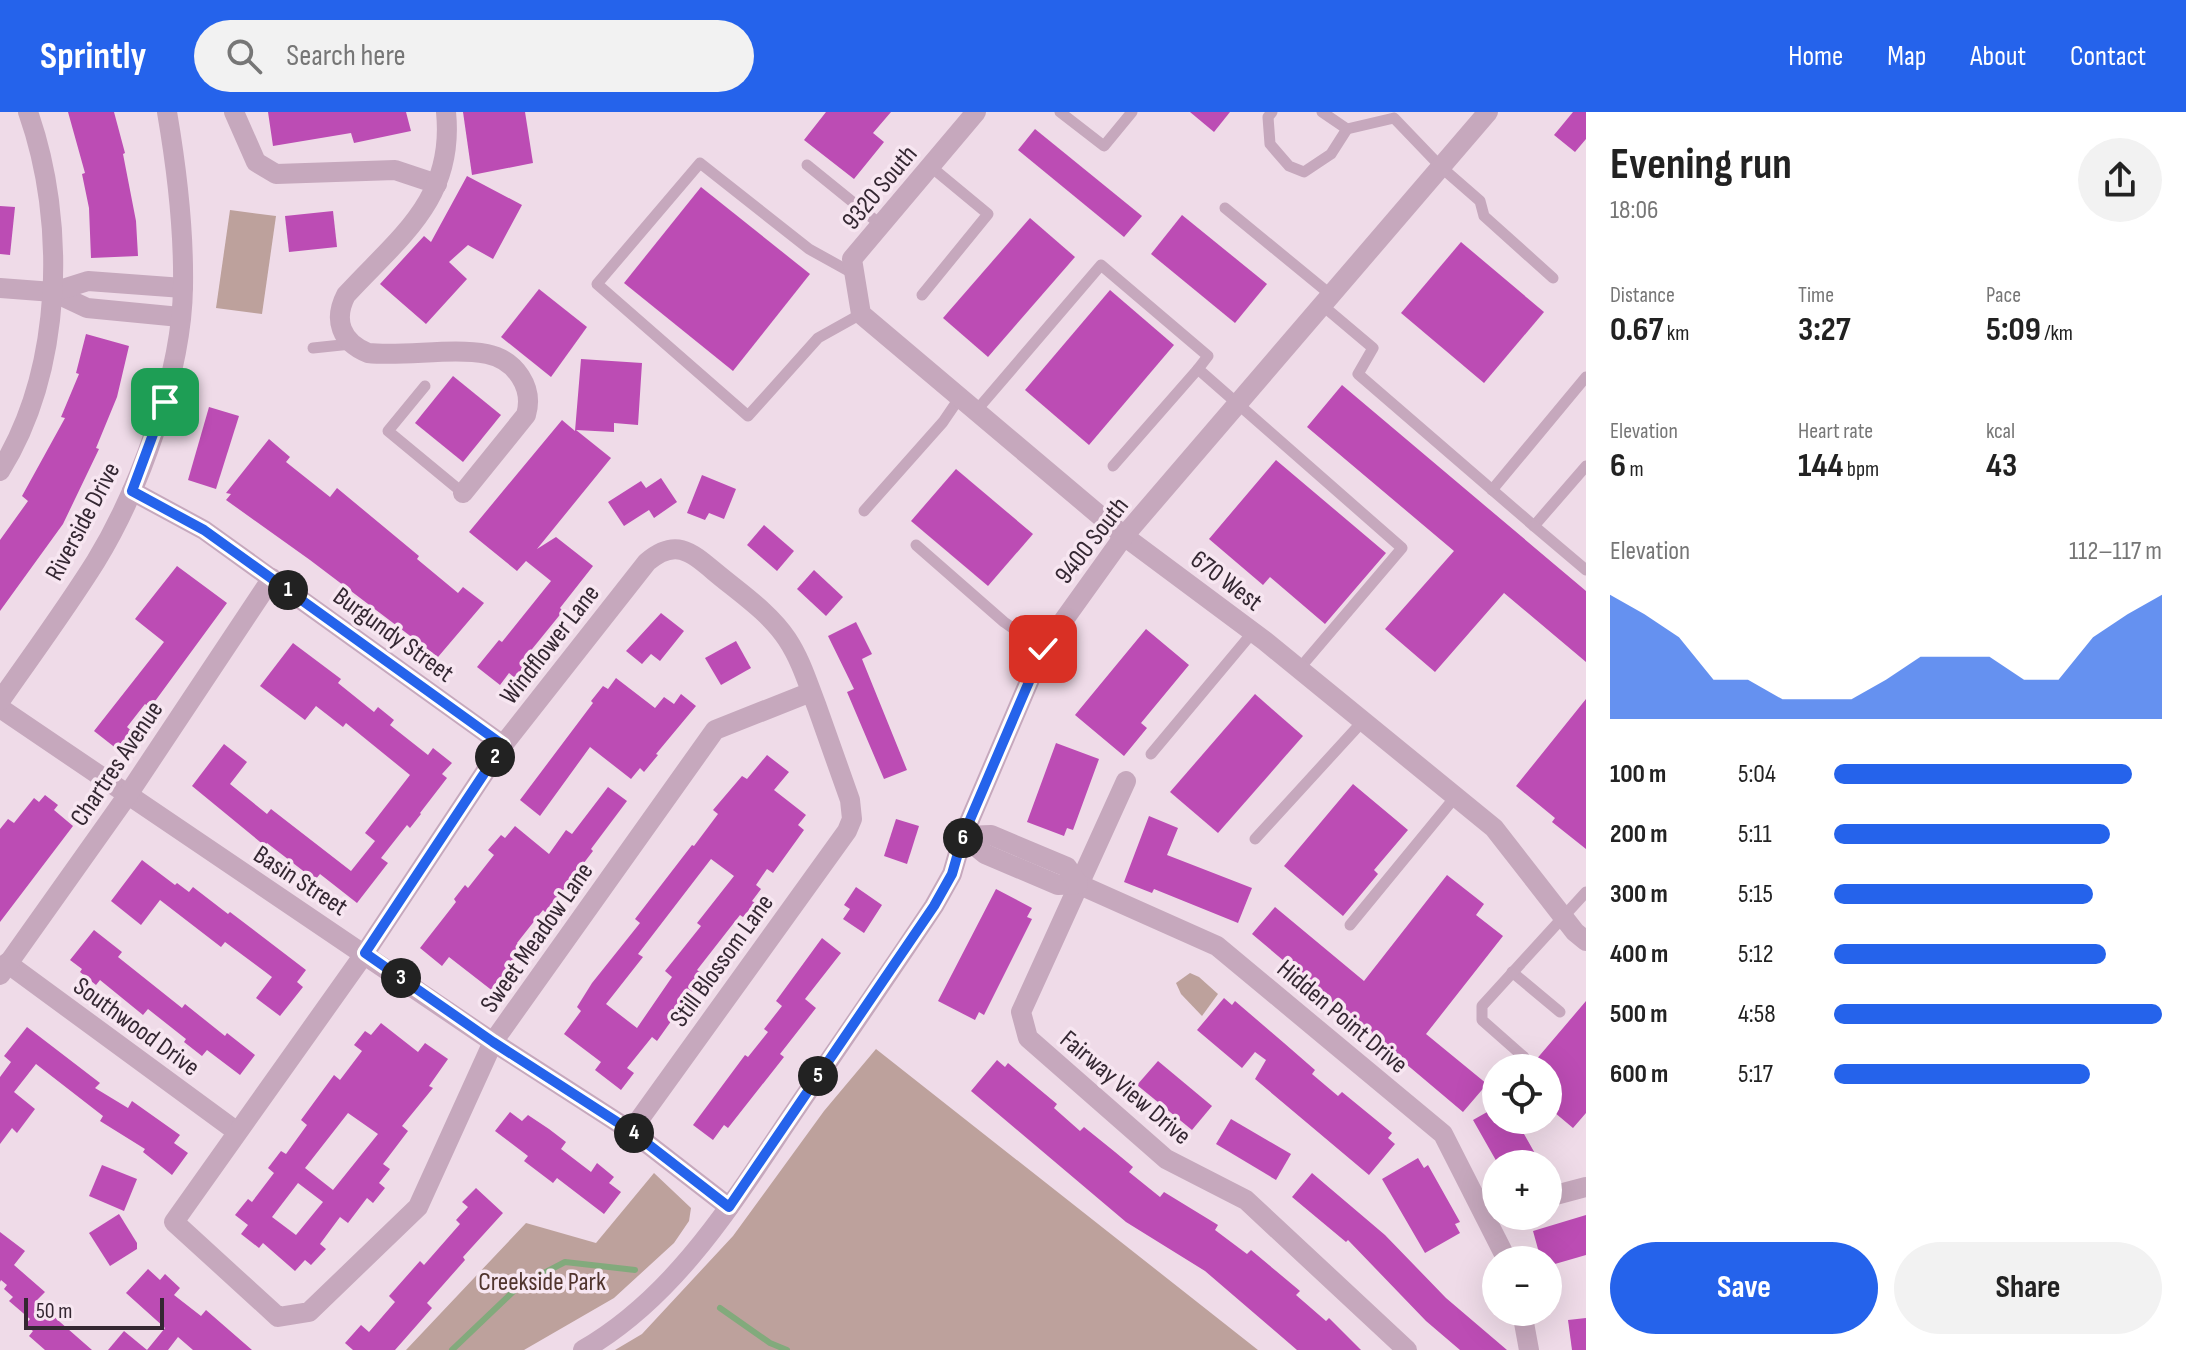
<!DOCTYPE html>
<html lang="en">
<head>
<meta charset="utf-8">
<style>
  :root { --surface:#fff; --page:#f2f2f2; --text:#222; --muted:#767676; --accent:#2563eb }
  body { margin:0; font-family:"Sofia Sans Condensed",sans-serif; background:var(--page); color:var(--text); height:100vh; display:flex; flex-direction:column; font-size:30px; white-space:nowrap }
  * { box-sizing:border-box; margin:0 }
  p { font-size:26px; color:var(--muted) }
  .icon { flex:none; width:44px; height:44px; fill:none; stroke:currentColor; stroke-width:2; stroke-linecap:round; stroke-linejoin:round }
  .map { position:relative; flex:1; overflow:hidden }
  .details { display:flex; flex-direction:column; background:var(--surface); width:600px }
  .details>* { flex:none }
  .controls { position:absolute; left:1482px; top:942px; display:grid; gap:16px }
  .controls a { display:grid; place-items:center; width:80px; height:80px; border-radius:50%; background:var(--surface); box-shadow:0 8px 32px #0002; font-size:40px }
  .scale { position:absolute; left:24px; bottom:20px; width:140px; box-sizing:border-box; padding-left:8px; border:4px solid #342732; border-top:0; font-size:22px; line-height:28px; white-space:nowrap; color:#342732; -webkit-text-stroke:6px #f7e6f1; paint-order:stroke }
  .pin { position:absolute; display:grid; place-items:center; width:68px; height:68px; color:#fff; margin:-34px; border-radius:16px; box-shadow:0 4px 12px #0006 }
  .km { position:absolute; width:40px; height:40px; margin:-20px; border-radius:50%; background:#222; color:#fff; font-size:22px; line-height:40px; text-align:center }
  .round { display:grid; place-items:center; flex:none; width:84px; height:84px; border-radius:42px; background:var(--page) }
  .summary { display:flex; align-items:center; justify-content:space-between; height:136px; padding:0 24px }
  h1 { font-size:44px; font-weight:700; line-height:60px }
  .figures { display:grid; grid-template-columns:repeat(3,1fr); gap:12px; height:136px; padding:8px 24px }
  .figures div { display:grid; align-content:center }
  .figures b { font-size:34px; font-weight:700 }
  .figures small { font-size:22px; font-weight:400 }
  .figures p { font-size:22px }
  .chart { height:224px; padding:16px 24px }
  .chart p { display:flex; justify-content:space-between }
  .chart svg { width:100%; height:144px; margin-top:8px; fill:var(--accent); opacity:.7 }
  .button { display:flex; gap:16px; margin-top:auto; padding:16px 24px }
  .button a { flex:1; height:92px; border-radius:48px; background:var(--accent); color:#fff; font-size:32px; font-weight:700; line-height:92px; text-align:center }
  .button a+a { background:var(--page); color:var(--text) }
  ul { padding:0 24px; list-style:none; font-size:26px }
  li { display:grid; grid-template-columns:128px 96px 1fr; align-items:center; height:60px }
  li i { height:20px; border-radius:10px; background:var(--accent) }
  header { display:flex; align-items:center; gap:48px; box-sizing:border-box; height:112px; padding:0 40px; background:var(--accent); color:#fff }
  header strong { font-size:38px }
  nav { display:flex; gap:44px; margin-inline-start:auto; font-size:28px }
  .search { width:560px; height:72px; background:var(--page); display:flex; align-items:center; gap:20px; box-sizing:border-box; padding:0 28px; border-radius:44px; color:var(--muted); font-size:30px }
  main { display:flex; flex:1; min-height:0 }
  .map>svg:first-child { display:block }
</style>
</head>
<body>
<header>
<strong>Sprintly</strong>
<div class="search"><svg class="icon" aria-label="search" viewBox="0 0 24 24"><circle cx="10" cy="10" r="6"/><path d="M15 15l6 6"/></svg>Search here</div>
<nav><a>Home</a><a>Map</a><a>About</a><a>Contact</a></nav>
</header>
<main>
<div class="map">
<svg width="1586" height="1238" viewBox="0 0 1586 1238">
  <rect width="100%" height="100%" fill="#efdbe8"/>
  <g fill="#bda19c">
    <path d="M230,98L276,104L262,202L216,196Z"/>
    <path d="M1190,861L1199,865L1218,882L1202,904L1181,882L1176,871Z"/>
    <path d="M876,937L1258,1238H615L642,1222L733,1124L824,999Z"/>
    <path d="M654,1061L691,1096L689,1109L674,1131L614,1186L524,1238H406L526,1111L596,1131Z"/>
  </g>
  <g fill="none" stroke-linecap="round" stroke-linejoin="round">
    <g stroke="#82aa7c" stroke-width="6">
      <path d="M720,1196L770,1231L787,1238"/>
      <path d="M452,1238L519,1174L565,1150L635,1158"/>
    </g>
  </g>
  <g fill="#bc4cb4" fill-rule="evenodd">
    <path d="M68,0H114L125,41L123,42L136,109L138,144L91,146L89,96L82,62L85,61Z"/>
    <path d="M268,0H406L411,19L354,31L351,21L273,34Z"/>
    <path d="M463,0H525L533,51L472,63Z"/>
    <path d="M826,0H891L873,21L884,30L854,67L804,28Z"/>
    <path d="M1190,0H1230L1214,20Z"/>
    <path d="M1573,0H1586V27L1575,40L1554,23Z"/>
    <path d="M1035,17L1142,104L1124,125L1018,38Z"/>
    <path d="M467,64L522,93L493,147L468,133L449,150L467,167L426,212L380,172L424,124L431,130Z"/>
    <path d="M701,75L810,162L733,259L624,171Z"/>
    <path d="M0,94L15,95L10,143L0,142Z"/>
    <path d="M333,99L337,135L289,140L285,104Z"/>
    <path d="M1182,103L1267,172L1235,211L1151,142Z"/>
    <path d="M1030,106L1075,145L988,245L943,206Z"/>
    <path d="M1461,130L1544,200L1484,271L1401,201Z"/>
    <path d="M539,177L587,215L551,265L501,225Z"/>
    <path d="M1110,178L1174,233L1089,333L1025,278Z"/>
    <path d="M86,222L129,234L117,285L96,336L99,337L63,412L0,499V428L28,389L22,384L65,306L61,305L79,262L76,261Z"/>
    <path d="M581,247L642,251L638,313L614,311V320L576,318L611,346L537,437L556,425L593,454L560,496L563,499L524,547L527,550L515,566L509,561L500,573L477,555L499,528L502,530L551,469L526,449L517,459L469,420L562,308L575,319Z"/>
    <path d="M453,264L501,303L463,350L415,311Z"/>
    <path d="M1342,273L1586,479V550L1504,481L1435,560L1385,517L1454,439L1307,315Z"/>
    <path d="M209,295L239,304L216,377L188,368Z"/>
    <path d="M269,327L290,345L286,350L330,385L337,376L419,444L417,447L458,481L463,475L484,491L438,545L310,448L226,388L231,382L226,381Z"/>
    <path d="M1276,348L1386,441L1325,512L1270,465L1263,473L1209,427Z"/>
    <path d="M956,357L1033,422L988,474L911,409Z"/>
    <path d="M702,363L736,377L724,407L709,401L705,408L687,401Z"/>
    <path d="M661,366L677,390L654,406L649,398L624,414L608,390L641,369L646,376Z"/>
    <path d="M764,413L794,439L777,459L747,433Z"/>
    <path d="M177,454L227,491L150,596L145,592L127,615L136,623L122,641L94,619L164,530L135,507Z"/>
    <path d="M814,458L843,485L826,504L797,477Z"/>
    <path d="M661,501L684,519L660,549L651,542L642,552L626,539Z"/>
    <path d="M856,510L872,542L862,547L907,658L884,667L847,580L854,577L828,524Z"/>
    <path d="M1146,517L1189,553L1141,611L1147,616L1124,644L1075,603Z"/>
    <path d="M736,529L751,556L721,573L705,546Z"/>
    <path d="M293,531L341,567L338,571L374,600L378,595L394,608L390,613L428,643L433,636L452,651L442,662L447,666L420,701L421,702L410,716L407,713L381,746L388,751L357,791L320,762L315,768L267,731L265,734L192,674L224,632L247,650L230,672L267,702L271,697L351,759L375,729L365,721L410,663L346,611L343,615L316,594L305,608L260,574Z"/>
    <path d="M616,566L655,596L664,585L674,592L681,582L696,594L656,642L658,643L644,660L640,656L631,667L590,635L540,704L520,688L593,591L591,589L603,574L608,577Z"/>
    <path d="M1255,582L1303,624L1218,721L1170,680Z"/>
    <path d="M1586,587V737L1552,710L1555,706L1516,674Z"/>
    <path d="M1056,631L1099,647L1073,718L1067,716L1064,724L1027,710Z"/>
    <path d="M767,643L789,660L774,678L806,703L798,713L804,718L773,761L767,757L756,773L761,777L752,789L755,791L743,805L740,803L697,858L704,863L657,929L652,925L627,956L634,961L621,978L595,958L601,950L564,922L581,899L577,895L592,871L640,811L635,807L692,733L694,734L718,702L713,698L742,664L747,667ZM711,747L734,764L697,811L701,814L665,859L672,865L637,916L606,892L643,845L638,842Z"/>
    <path d="M1353,672L1408,718L1374,758L1378,762L1343,804L1284,754Z"/>
    <path d="M608,675L627,689L591,737L593,739L557,786L559,787L547,802L543,798L517,831L522,835L513,847L518,850L494,880L449,845L442,854L420,836L456,790L454,787L465,773L468,776L494,743L488,738L501,723L505,726L515,714L549,742L566,718L572,722Z"/>
    <path d="M45,683L58,693L54,698L73,714L0,810V717L8,707L14,711L34,686L39,690Z"/>
    <path d="M1149,704L1178,716L1167,743L1252,776L1238,811L1154,777L1152,781L1124,770Z"/>
    <path d="M896,707L919,714L907,752L884,744Z"/>
    <path d="M142,748L175,773L177,771L189,780L193,775L228,802L230,800L306,858L297,870L303,875L280,904L256,886L272,865L225,830L221,835L160,788L141,813L111,789Z"/>
    <path d="M1447,763L1484,792L1476,803L1503,824L1426,922L1487,972L1463,1000L1252,822L1275,795L1364,869Z"/>
    <path d="M856,775L882,793L864,821L843,807L850,797L844,793Z"/>
    <path d="M996,777L1032,796L1027,805L1032,807L984,903L979,900L975,908L938,889Z"/>
    <path d="M94,818L122,840L118,845L182,896L185,892L225,924L227,921L255,943L240,963L207,938L202,944L184,930L186,927L148,897L143,903L100,868L96,873L80,860L82,857L70,848Z"/>
    <path d="M822,826L841,841L805,887L816,896L780,942L784,945L728,1016L724,1013L713,1028L693,1013L745,943L748,945L768,920L764,917L782,894L776,889Z"/>
    <path d="M1224,886L1232,893L1235,889L1284,931L1315,958L1312,962L1338,984L1342,980L1392,1021L1388,1026L1395,1032L1369,1063L1255,967L1266,948L1255,940L1242,956L1197,918Z"/>
    <path d="M1586,889V1001L1573,1016L1548,995V956H1529Z"/>
    <path d="M381,911L418,940L425,931L448,947L429,974L433,976L402,1014L408,1019L383,1052L390,1057L379,1071L385,1076L373,1091L367,1086L348,1111L340,1105L320,1132L326,1137L311,1153L305,1148L295,1159L263,1131L259,1136L241,1122L248,1113L235,1103L248,1087L252,1090L274,1061L268,1056L281,1039L286,1042L307,1013L301,1008L334,963L340,968L362,939L354,933L365,919L371,923ZM348,1001L378,1022L333,1078L305,1056ZM298,1071L323,1090L296,1123L272,1105Z"/>
    <path d="M27,915L100,971L95,976L128,996L132,989L180,1023L174,1031L188,1041L172,1063L143,1040L145,1037L100,1009L103,1004L36,952L14,980L35,997L17,1021L12,1016L0,1032V965L11,950L4,944Z"/>
    <path d="M997,948L1005,955L1008,951L1039,977L1057,992L1054,996L1080,1019L1084,1015L1115,1040L1133,1055L1129,1060L1160,1085L1164,1080L1218,1113L1215,1118L1247,1142L1251,1138L1300,1179L1296,1183L1326,1209L1329,1206L1361,1238H1297L1205,1159L1126,1110L971,979Z"/>
    <path d="M1158,949L1212,994L1192,1018L1137,973Z"/>
    <path d="M1496,995V1008H1516L1541,1052H1498L1473,1008Z"/>
    <path d="M510,1000L522,1009L528,1003L549,1017L566,1030L561,1037L591,1060L597,1051L614,1065L609,1071L621,1080L604,1102L557,1066L553,1071L524,1049L528,1044L495,1019Z"/>
    <path d="M1231,1007L1291,1042L1276,1068L1216,1032Z"/>
    <path d="M1418,1046L1424,1056L1428,1053L1460,1110L1455,1112L1460,1121L1425,1141L1382,1067Z"/>
    <path d="M102,1053L137,1067L124,1099L89,1084Z"/>
    <path d="M1312,1061L1385,1123L1446,1186L1507,1238H1460L1426,1209L1348,1128L1346,1130L1292,1085Z"/>
    <path d="M476,1076L503,1101L463,1145L465,1148L427,1191L432,1196L395,1238H353L345,1231L361,1213L369,1220L395,1190L389,1184L420,1149L424,1153L460,1112L456,1108L468,1095L462,1090Z"/>
    <path d="M119,1102L137,1131V1137L110,1154L89,1121Z"/>
    <path d="M1586,1103V1143L1548,1154V1148H1541L1533,1119Z"/>
    <path d="M0,1120L25,1139L14,1153L45,1180L36,1189L92,1238H45L29,1224L33,1219L25,1213L30,1207L9,1189L13,1185L4,1177L7,1173L1,1168L0,1170Z"/>
    <path d="M148,1157L160,1168L165,1162L180,1176L174,1183L201,1204L206,1198L252,1238H193L178,1225L168,1238H147L165,1216L126,1181Z"/>
    <path d="M1586,1206V1238H1572L1568,1208Z"/>
    <path d="M124,1219L147,1238H108Z"/>
  </g>
  <g fill="none" stroke-linecap="round" stroke-linejoin="round">
    <g stroke="#c6a8bd" stroke-width="11">
      <path d="M1060,0L1104,34L1132,0"/>
      <path d="M1272,0L1268,5L1270,32L1289,54L1304,60L1331,42L1347,17L1394,6L1441,55L1480,89L1484,104L1553,166"/>
      <path d="M1322,0L1347,17"/>
      <path d="M807,53L881,113"/>
      <path d="M1225,96L1331,183"/>
      <path d="M854,162L809,137L700,51L597,172L748,304L818,226L861,202"/>
      <path d="M922,183L988,102L930,54"/>
      <path d="M1322,193L1373,236L1358,262L1534,414L1586,354"/>
      <path d="M313,236L351,232"/>
      <path d="M425,274L388,319L463,381"/>
      <path d="M976,299L1101,153L1208,244L1198,257L1402,436L1299,557"/>
      <path d="M1113,354L1198,257"/>
      <path d="M1492,378L1586,265"/>
      <path d="M864,399L943,310L960,285"/>
      <path d="M1534,414L1586,458"/>
      <path d="M916,433L1004,510L1043,537"/>
      <path d="M1151,642L1253,520"/>
      <path d="M1255,727L1363,609"/>
      <path d="M1350,813L1456,684"/>
      <path d="M1512,860L1560,900"/>
      <path d="M1524,945L1482,908V894L1586,780"/>
    </g>
    <g stroke="#c6a8bd" stroke-width="20">
      <path d="M234,0L256,50L276,62L395,58L437,72"/>
      <path d="M446,0C455,88 398,126 346,183C333,208 341,230 368,241C405,245 452,235 487,242C516,248 534,276 526,303L463,381"/>
      <path d="M976,0L852,147L861,202L1124,424L1265,529L1494,716L1575,820L1586,829"/>
      <path d="M0,176L53,180L87,196L180,205"/>
      <path d="M53,180L88,169L183,176"/>
      <path d="M0,359C63,258 67,110 28,0"/>
      <path d="M132,379L204,418L503,633"/>
      <path d="M0,596L493,930L631,1019L729,1095"/>
      <path d="M1126,669L1021,900L1028,926L1166,1047L1246,1088L1407,1238"/>
      <path d="M963,724L985,742L1058,773L1078,772L1217,834L1443,1022L1507,1148"/>
      <path d="M963,724L991,723L1067,755L1078,772"/>
      <path d="M7,851L236,1019"/>
      <path d="M0,863L127,684L272,466"/>
      <path d="M631,1019L847,719L852,707L850,688C839,657 828,626 817,595C808,572 801,548 787,527C769,500 740,481 715,460C690,439 675,426 647,450L503,633L365,841L174,1110L278,1205L309,1200L418,1095L493,930L715,618L811,580"/>
      <path d="M1548,1085L1586,1075"/>
      <path d="M1522,1200L1529,1238"/>
    </g>
    <g stroke="#c6a8bd" stroke-width="20">
      <path d="M0,589C32,543 66,497 96,449C140,377 182,260 183,175C184,115 177,58 167,0"/>
      <path d="M583,1238C677,1184 735,1087 794,1000C841,931 888,863 934,794L952,762L963,724L1043,537L1124,424L1488,0"/>
    </g>
  </g>
  <g fill="none" stroke-linecap="round" stroke-linejoin="round">
    <g stroke="#fff" stroke-width="16">
      <path id="route" d="M165,290L132,379L204,418L503,633L365,841L493,930L631,1019L729,1095L934,794L952,762L963,724L1043,537"/>
    </g>
    <use href="#route" stroke="#2563eb" stroke-width="10"/>
  </g>
  <g text-anchor="middle" stroke-width="7" stroke-linejoin="round" paint-order="stroke">
    <g font-size="26" fill="#342732" stroke="#f7e6f1">
      <text transform="translate(879 75) rotate(-50)" y="9">9320 South</text>
      <text transform="translate(82 409) rotate(-62)" y="9">Riverside Drive</text>
      <text transform="translate(1091 428) rotate(-52)" y="9">9400 South</text>
      <text transform="translate(1227 468) rotate(37)" y="9">670 West</text>
      <text transform="translate(394 522) rotate(36)" y="9">Burgundy Street</text>
      <text transform="translate(549 532) rotate(-52)" y="9">Windflower Lane</text>
      <text transform="translate(116 651) rotate(-56)" y="9">Chartres Avenue</text>
      <text transform="translate(301 768) rotate(33)" y="9">Basin Street</text>
      <text transform="translate(536 825) rotate(-55)" y="9">Sweet Meadow Lane</text>
      <text transform="translate(721 848) rotate(-54)" y="9">Still Blossom Lane</text>
      <text transform="translate(1343 904) rotate(40)" y="9">Hidden Point Drive</text>
      <text transform="translate(137 914) rotate(36)" y="9">Southwood Drive</text>
      <text transform="translate(1126 975) rotate(40)" y="9">Fairway View Drive</text>
    </g>
    <g font-size="26" fill="#50342d" stroke="#f7e6f1">
      <text x="542" y="1178">Creekside Park</text>
    </g>
  </g>
</svg>
<div class="controls">
<a><svg class="icon" aria-label="locate" viewBox="0 0 24 24"><circle cx="12" cy="12" r="6"/><path d="M12 2v4M12 18v4M2 12h4M18 12h4"/></svg></a>
<a>+</a>
<a>−</a>
</div>
<div class="scale">50 m</div>
<div class="pin" style="left:165px;top:290px;background:#1e9e55"><svg class="icon" aria-label="arrive" viewBox="0 0 24 24"><path d="M6 21V4h12l-3 4 3 4H6"/></svg></div>
<div class="pin" style="left:1043px;top:537px;background:#d93025"><svg class="icon" aria-label="check" viewBox="0 0 24 24"><path d="M5 12l5 5 9-10"/></svg></div>
<b class="km" style="left:288px;top:478px">1</b>
<b class="km" style="left:495px;top:645px">2</b>
<b class="km" style="left:401px;top:866px">3</b>
<b class="km" style="left:634px;top:1021px">4</b>
<b class="km" style="left:818px;top:964px">5</b>
<b class="km" style="left:963px;top:726px">6</b>
</div>
<section class="details">
<div class="summary"><div><h1>Evening run</h1><p>18:06</p></div><a class="round"><svg class="icon" aria-label="share" viewBox="0 0 24 24"><path d="M12 15V3M7 8l5-5 5 5M5 13v7h14v-7"/></svg></a></div>
<div class="figures">
<div><p>Distance</p><b>0.67<small> km</small></b></div>
<div><p>Time</p><b>3:27</b></div>
<div><p>Pace</p><b>5:09<small> /km</small></b></div>
</div>
<div class="figures">
<div><p>Elevation</p><b>6<small> m</small></b></div>
<div><p>Heart rate</p><b>144<small> bpm</small></b></div>
<div><p>kcal</p><b>43</b></div>
</div>
<div class="chart"><p><span>Elevation</span>112–117 m</p>
<svg viewBox="0 0 160 44" preserveAspectRatio="none"><path d="M0 44V6L10 12L20 19L30 32L40 32L50 38L60 38L70 38L80 32L90 25L100 25L110 25L120 32L130 32L140 19L150 12L160 6V44z"/></svg>
</div>
<ul>
<li><b>100 m</b>5:04<i style="width:91%"></i></li>
<li><b>200 m</b>5:11<i style="width:84%"></i></li>
<li><b>300 m</b>5:15<i style="width:79%"></i></li>
<li><b>400 m</b>5:12<i style="width:83%"></i></li>
<li><b>500 m</b>4:58<i style="width:100%"></i></li>
<li><b>600 m</b>5:17<i style="width:78%"></i></li>
</ul>
<div class="button"><a>Save</a><a>Share</a></div>
</section>
</main>
</body>
</html>
